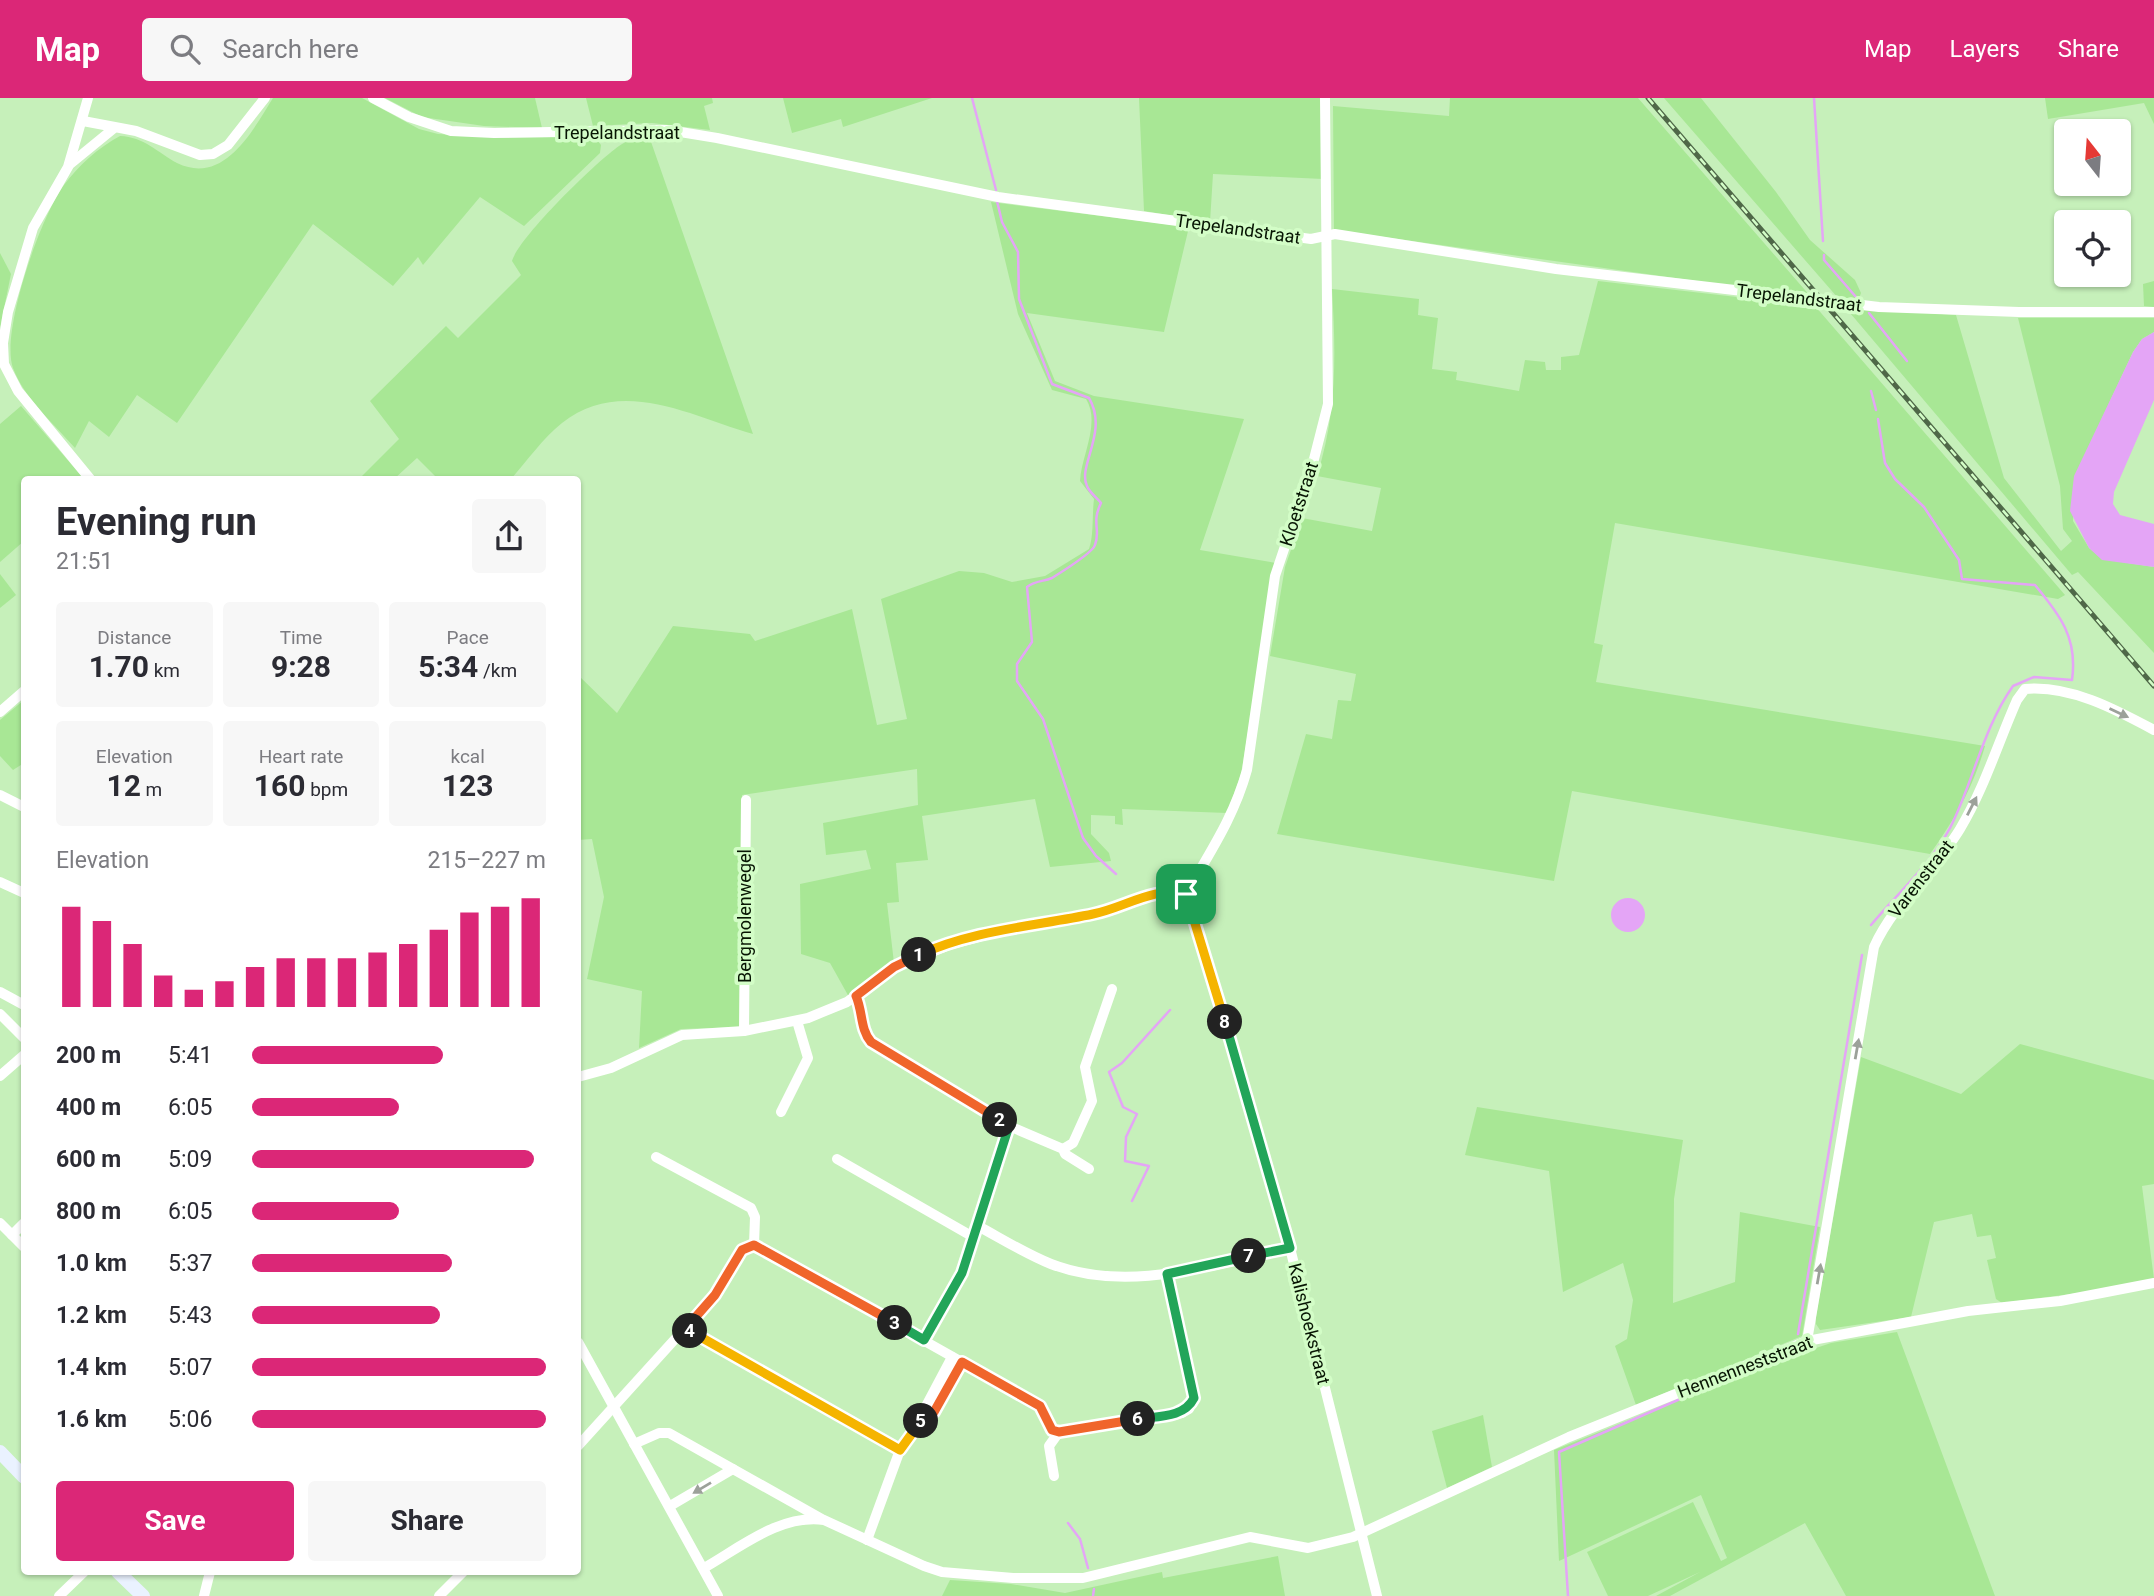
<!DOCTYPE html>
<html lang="en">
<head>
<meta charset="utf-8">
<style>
  :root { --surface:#fff; --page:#f7f7f7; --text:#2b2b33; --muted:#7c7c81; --accent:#db2777 }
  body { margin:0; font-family:Roboto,sans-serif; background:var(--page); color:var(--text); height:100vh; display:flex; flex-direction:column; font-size:26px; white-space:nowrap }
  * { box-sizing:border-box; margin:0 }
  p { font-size:23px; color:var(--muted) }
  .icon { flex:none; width:38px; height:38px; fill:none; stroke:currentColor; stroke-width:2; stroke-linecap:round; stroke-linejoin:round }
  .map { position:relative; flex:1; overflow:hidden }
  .side { position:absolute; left:21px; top:378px; width:560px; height:1099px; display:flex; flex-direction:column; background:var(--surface); border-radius:7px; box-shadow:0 2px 5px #0004 }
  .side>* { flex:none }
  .needle { width:46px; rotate:343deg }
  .buttons { position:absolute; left:2054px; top:21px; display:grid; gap:14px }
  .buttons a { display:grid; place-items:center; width:77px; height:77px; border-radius:7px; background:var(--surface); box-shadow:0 2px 5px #0004; font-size:35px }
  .pin { position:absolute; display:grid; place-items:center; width:60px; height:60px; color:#fff; margin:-30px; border-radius:14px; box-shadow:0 4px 10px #0006 }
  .km { position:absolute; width:35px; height:35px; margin:-18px; border-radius:50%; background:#222; color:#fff; font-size:19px; line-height:35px; text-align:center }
  .round { display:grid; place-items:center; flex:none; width:74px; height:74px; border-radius:7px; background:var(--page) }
  .head { display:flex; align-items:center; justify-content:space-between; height:119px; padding:0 35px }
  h1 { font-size:38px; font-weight:700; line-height:52px }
  .metrics { display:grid; grid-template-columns:repeat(3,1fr); gap:10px; height:119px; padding:7px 35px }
  .metrics div { display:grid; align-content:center; border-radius:7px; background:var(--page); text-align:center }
  .metrics b { font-size:30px; font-weight:700 }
  .metrics small { font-size:19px; font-weight:400 }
  .metrics p { font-size:19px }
  .chart { height:196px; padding:14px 35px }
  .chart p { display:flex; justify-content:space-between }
  .chart svg { width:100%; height:126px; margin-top:7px; stroke:var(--accent); stroke-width:6 }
  .button { display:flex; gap:14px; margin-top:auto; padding:14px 35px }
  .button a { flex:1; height:80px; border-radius:7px; background:var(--accent); color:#fff; font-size:28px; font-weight:700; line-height:80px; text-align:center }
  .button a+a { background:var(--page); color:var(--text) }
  ul { padding:0 35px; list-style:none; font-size:23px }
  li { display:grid; grid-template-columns:112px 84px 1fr; align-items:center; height:52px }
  li i { height:18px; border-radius:9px; background:var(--accent) }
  header { display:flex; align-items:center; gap:42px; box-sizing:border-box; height:98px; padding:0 35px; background:var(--accent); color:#fff }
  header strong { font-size:33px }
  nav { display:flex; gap:38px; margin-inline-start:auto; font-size:24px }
  .search { width:490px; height:63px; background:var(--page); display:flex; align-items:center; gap:18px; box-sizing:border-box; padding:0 24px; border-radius:7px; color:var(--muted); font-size:26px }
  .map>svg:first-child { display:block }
</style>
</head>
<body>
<header>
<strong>Map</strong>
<div class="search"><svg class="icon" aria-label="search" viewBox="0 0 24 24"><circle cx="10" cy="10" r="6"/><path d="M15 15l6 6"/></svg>Search here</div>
<nav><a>Map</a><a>Layers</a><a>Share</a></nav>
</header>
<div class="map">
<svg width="2154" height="1498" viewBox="0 0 2154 1498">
  <rect width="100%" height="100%" fill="#c6f0ba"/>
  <g fill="#a8e795">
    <path d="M273,0H362L419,31L438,36L509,40L595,39L601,47L600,55L524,128L480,99L423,167L418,159L393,188L313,126L177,325L137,297L109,339L89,323L75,350C54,326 24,300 13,270C0,234 41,118 64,87C78,68 99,49 120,38C144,39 157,54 177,65C224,88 253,32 273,0Z"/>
    <path d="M385,0H535L542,30L484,28L422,19Z"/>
    <path d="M586,0H712L713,5L704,8L710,32L652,25L593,28Z"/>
    <path d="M783,0H932L843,29L841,21L792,35Z"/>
    <path d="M1139,0H1322L1323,81L1213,76L1210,124L1144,113Z"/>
    <path d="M1450,0H1638L1811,199L1334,132L1333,8L1449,18Z"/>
    <path d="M1664,0H1701L1776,94L1810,142L1855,182L1861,195L1858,203L1838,200Z"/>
    <path d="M2045,0H2154V26L2144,5L2048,21Z"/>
    <path d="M649,38L753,336C691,318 621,278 562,325C543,340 527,363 511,381H438L417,360L394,381H363L361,379L399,341L370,303L446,228L458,240L521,177L512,163C519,139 596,64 619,48C628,42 638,38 649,38Z"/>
    <path d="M991,104L1189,129L1164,234L1027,215L1055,283L1094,298L1244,321L1200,452L1276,465L1241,676L1227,715L1122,711L1123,727L1115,726V718L1091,717V736L1109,755L1111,763L1050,769L1035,701L922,718L928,762L896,765L899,804L887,805L894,865L849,899L830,865L801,856L800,786L871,771L866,752L826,757L823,725L918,707L917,671L742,697L743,929L681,931L639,950L642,893L587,881L604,799L592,741L578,742V577L617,615L673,528L750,536L755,543L852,511L877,627L907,621L881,501L959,473L984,475L1012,484L1045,478L1089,451C1094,437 1092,416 1094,401L1080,383C1081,358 1101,325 1086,301L1052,292L1018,216Z"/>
    <path d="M0,155L11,176L0,230Z"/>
    <path d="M1598,183L1815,208L2065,497L2058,501L1615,425L1594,545L1603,547L1596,584L1985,648C1973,690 1955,721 1930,756L1572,693L1554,783L1277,736L1306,636L1332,641L1338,602L1351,603L1356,576L1270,558L1285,469L1302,420L1372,433L1381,390L1317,378C1337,314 1336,258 1332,191L1419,201L1418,217L1438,220L1432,271L1457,274L1456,282L1519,293L1525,262L1545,264L1546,272H1561V259L1579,257Z"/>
    <path d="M2154,183V209L2144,208L2143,186Z"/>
    <path d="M1845,209L1956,217L2004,380L2061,453L2072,443L2063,431L2060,388L2018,220H2154V234L2142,241L2133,254L2075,378L2073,423L2089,450L2102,461L2154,469V555L2078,474L2072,477Z"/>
    <path d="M21,308L84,381L24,382V443L0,464V326Z"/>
    <path d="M0,476L16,497L0,510Z"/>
    <path d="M24,602V665L13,672L0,658V622Z"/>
    <path d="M2020,946L2154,982V1086L2142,1088L2154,1181L2102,1192L2002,1205L1996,1201L1987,1162L1996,1160L1991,1137L1977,1139L1972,1116L1934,1124L1911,1219L1820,1232L1816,1226V1219L1861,959L1961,996Z"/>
    <path d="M1477,1009L1683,1042L1674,1101L1673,1205L1735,1184L1740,1114L1820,1129L1802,1238L1636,1307L1615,1248L1627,1241L1633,1202L1623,1165L1563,1194L1549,1073L1465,1057Z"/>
    <path d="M1897,1234L1995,1498H1846L1805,1425L1670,1498H1656L1700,1474L1648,1498H1608L1587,1454L1693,1404L1721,1463L1727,1460L1701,1397L1559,1463L1554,1352L1780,1262L1831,1245Z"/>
    <path d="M1483,1317L1492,1369L1447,1390L1432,1333Z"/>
    <path d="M1278,1458L1285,1498H942L950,1482L1011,1486L1065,1495L1162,1474L1163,1480Z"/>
  </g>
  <g fill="#e4a5f6">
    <path d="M2154,234V302L2114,394L2113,406L2120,417L2154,426V469L2102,462L2089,450L2070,413L2074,378L2133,254L2142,241Z"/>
    <circle cx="1628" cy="817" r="17"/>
  </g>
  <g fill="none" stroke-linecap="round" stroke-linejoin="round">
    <g stroke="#e4a5f6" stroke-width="2.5">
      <path d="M972,0L996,92"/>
      <path d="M1814,0L1823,143"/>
      <path d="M997,103L1002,124L1018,154L1019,201L1052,286L1089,300C1109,334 1077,368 1087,388C1089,394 1097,400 1101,405C1091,425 1101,432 1095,447C1093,454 1060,475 1052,480C1043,484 1036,482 1027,489L1032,544L1017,566V583L1043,621L1083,740L1096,758L1116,776"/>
      <path d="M1824,157V162L1856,199"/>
      <path d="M1869,215L1907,263"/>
      <path d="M1871,293L1876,312"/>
      <path d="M1871,827C1897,796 1931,766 1950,730C1973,685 1983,630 2013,588L2034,579L2072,582C2078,540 2060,517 2035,487L1962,481L1959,462L1924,409L1895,381L1885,365L1878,321"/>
      <path d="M1132,1103L1149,1068L1125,1063L1126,1039L1137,1016L1123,1009L1109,974L1122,965L1170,912"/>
      <path d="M1798,1236L1862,857"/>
      <path d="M1748,1273L1801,1251"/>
      <path d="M1068,1425L1080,1441L1088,1470"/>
      <path d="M1093,1498L1094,1491"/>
      <path d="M1568,1498L1559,1354L1712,1287"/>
    </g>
    <g stroke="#fff" stroke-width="10">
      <path d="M88,0L68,69L33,130L8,214L3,245L4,266L18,293L91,382"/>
      <path d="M373,0L409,19L451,33L494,35L668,32L717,40L998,99L1311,141L1335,136L1556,171L1879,209L2019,214H2154"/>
      <path d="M83,23L136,33L200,57L213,56L228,47L265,0"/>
      <path d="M69,67L113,31"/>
      <path d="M0,614L24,593"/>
      <path d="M0,697L24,709"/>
      <path d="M0,784L24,795"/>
      <path d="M1186,796C1210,754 1234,719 1247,672L1275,478L1313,365L1328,306L1325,0"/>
      <path d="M1186,796L1290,1150L1377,1498"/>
      <path d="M0,894L24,907"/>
      <path d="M856,898C863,914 860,931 871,944L1009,1028L1063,1051L1065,1056L1089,1071"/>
      <path d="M0,916L24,940"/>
      <path d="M744,933L746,702"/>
      <path d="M0,978L24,957"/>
      <path d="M578,979L611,970L682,937L744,933L808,920L847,904L894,869L949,847L1016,829L1092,816L1170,793L1186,796"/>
      <path d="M781,1014L808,960L797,923"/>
      <path d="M1063,1051L1073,1045L1092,1003L1085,969L1112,891"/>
      <path d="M837,1061L975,1140"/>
      <path d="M0,1125L24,1149"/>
      <path d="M978,1128C1002,1141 1026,1156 1051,1166C1129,1196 1212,1166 1290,1150"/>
      <path d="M12,1137L24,1125"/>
      <path d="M754,1147L1040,1308L1052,1332L1059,1334L1182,1315L1189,1311L1194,1300L1167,1176"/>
      <path d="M686,1230L900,1352"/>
      <path d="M924,1242L962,1175L1009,1028"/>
      <path d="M1807,1243L1874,849C1895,803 1934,774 1960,731C1984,691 1998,645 2017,602L2025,591C2070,587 2115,611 2154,632"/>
      <path d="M578,1244L718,1498"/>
      <path d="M925,1318L926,1308L952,1259"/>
      <path d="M634,1346L659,1335H669L822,1421"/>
      <path d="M578,1348L715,1197L742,1152L754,1147L755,1119L751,1110L656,1059"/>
      <path d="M1054,1378L1049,1348L1059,1334"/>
      <path d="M670,1408L733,1371"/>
      <path d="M867,1442L900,1352L925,1318L934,1314L962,1264"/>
      <path d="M704,1470C741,1449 780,1416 824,1422L924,1468L942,1474L1013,1480H1083L1250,1439L1308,1450L1353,1439L1569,1339L1807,1243L1968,1213L2060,1203L2154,1185"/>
      <path d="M59,1498L84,1474"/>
      <path d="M204,1498L210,1474"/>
      <path d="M439,1498L463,1474"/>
    </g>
    <g stroke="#eaf2ff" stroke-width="14">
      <path d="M0,1354L24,1379"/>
      <path d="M118,1474L143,1498"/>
    </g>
    <g stroke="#4f6848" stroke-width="5">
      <path id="rail" d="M1648,0L2154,588"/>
    </g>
    <use href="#rail" stroke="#d3fdc7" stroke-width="2.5" stroke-dasharray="8" stroke-linecap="butt"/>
  </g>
  <defs><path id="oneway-solid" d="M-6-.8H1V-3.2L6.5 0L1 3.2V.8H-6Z" transform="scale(1.75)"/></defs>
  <g fill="#9ca19a">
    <use href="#oneway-solid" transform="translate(2119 615) rotate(25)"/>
    <use href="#oneway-solid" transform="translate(1972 708) rotate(-63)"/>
    <use href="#oneway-solid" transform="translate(1857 951) rotate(-80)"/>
    <use href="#oneway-solid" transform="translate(1819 1176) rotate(-80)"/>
    <use href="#oneway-solid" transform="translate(702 1390) rotate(149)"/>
  </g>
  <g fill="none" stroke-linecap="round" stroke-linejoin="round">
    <g stroke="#fff" stroke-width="14">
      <path id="split-1" d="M919,857C973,832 1036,828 1093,816C1124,810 1154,788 1186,796"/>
    </g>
    <g stroke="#fff" stroke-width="14">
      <path id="split-2" d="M919,857L894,869L856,898C863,914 860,931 871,944L1000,1022"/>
    </g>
    <g stroke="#fff" stroke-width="14">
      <path id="split-3" d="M895,1225L924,1242L962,1175L1009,1028L1000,1022"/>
    </g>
    <g stroke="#fff" stroke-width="14">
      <path id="split-4" d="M690,1233L686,1230L715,1197L742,1152L754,1147L895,1225"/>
    </g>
    <g stroke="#fff" stroke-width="14">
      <path id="split-5" d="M690,1233L900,1352L921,1323"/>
    </g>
    <g stroke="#fff" stroke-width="14">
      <path id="split-6" d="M921,1323L934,1314L962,1264L1040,1308L1052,1332L1059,1334L1138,1321"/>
    </g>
    <g stroke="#fff" stroke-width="14">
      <path id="split-7" d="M1138,1321C1158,1318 1184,1320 1194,1300L1167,1176L1249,1158"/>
    </g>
    <g stroke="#fff" stroke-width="14">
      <path id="split-8" d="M1225,924L1290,1150L1249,1158"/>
    </g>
    <g stroke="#fff" stroke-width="14">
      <path id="split-9" d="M1186,796L1225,924"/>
    </g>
    <use href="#split-1" stroke="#f5b400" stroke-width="9"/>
    <use href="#split-2" stroke="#f0652b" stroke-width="9"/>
    <use href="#split-3" stroke="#22a559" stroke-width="9"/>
    <use href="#split-4" stroke="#f0652b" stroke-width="9"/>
    <use href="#split-5" stroke="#f5b400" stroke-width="9"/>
    <use href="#split-6" stroke="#f0652b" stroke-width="9"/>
    <use href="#split-7" stroke="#22a559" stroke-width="9"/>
    <use href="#split-8" stroke="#22a559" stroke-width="9"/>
    <use href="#split-9" stroke="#f5b400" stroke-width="9"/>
  </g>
  <g text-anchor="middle" stroke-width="7" stroke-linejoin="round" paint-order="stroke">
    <g font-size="18" fill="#071503" stroke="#d3fdc7">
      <text x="617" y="41">Trepelandstraat</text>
      <text transform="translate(1238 131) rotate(8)" y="6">Trepelandstraat</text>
      <text transform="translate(1799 200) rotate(7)" y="6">Trepelandstraat</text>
      <text transform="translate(1299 406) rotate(-72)" y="6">Kloetstraat</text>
      <text transform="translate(1921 781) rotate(-52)" y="6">Varenstraat</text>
      <text transform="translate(745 818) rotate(-90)" y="6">Bergmolenwegel</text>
      <text transform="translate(1309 1226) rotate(76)" y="6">Kalishoekstraat</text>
      <text transform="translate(1745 1269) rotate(-21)" y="6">Hennenneststraat</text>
    </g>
  </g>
</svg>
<div class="buttons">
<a><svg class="needle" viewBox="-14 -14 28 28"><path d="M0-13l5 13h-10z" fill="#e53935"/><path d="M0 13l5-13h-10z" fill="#7c7c81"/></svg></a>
<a><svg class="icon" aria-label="locate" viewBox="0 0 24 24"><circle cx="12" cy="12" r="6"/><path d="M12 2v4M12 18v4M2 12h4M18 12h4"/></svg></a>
</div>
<div class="pin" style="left:1186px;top:796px;background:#1e9e55"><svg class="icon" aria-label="arrive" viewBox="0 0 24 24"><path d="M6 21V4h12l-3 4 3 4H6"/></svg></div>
<b class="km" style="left:919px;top:857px">1</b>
<b class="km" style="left:1000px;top:1022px">2</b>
<b class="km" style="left:895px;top:1225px">3</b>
<b class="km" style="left:690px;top:1233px">4</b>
<b class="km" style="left:921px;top:1323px">5</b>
<b class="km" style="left:1138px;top:1321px">6</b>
<b class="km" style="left:1249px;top:1158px">7</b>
<b class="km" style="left:1225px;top:924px">8</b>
<section class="side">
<div class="head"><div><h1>Evening run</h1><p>21:51</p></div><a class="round"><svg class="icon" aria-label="share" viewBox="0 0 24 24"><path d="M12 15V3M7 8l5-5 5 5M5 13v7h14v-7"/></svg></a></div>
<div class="metrics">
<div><p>Distance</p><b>1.70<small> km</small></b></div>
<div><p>Time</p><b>9:28</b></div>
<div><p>Pace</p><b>5:34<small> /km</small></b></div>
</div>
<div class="metrics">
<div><p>Elevation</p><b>12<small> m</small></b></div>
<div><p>Heart rate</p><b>160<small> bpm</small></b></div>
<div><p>kcal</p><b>123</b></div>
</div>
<div class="chart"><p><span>Elevation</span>215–227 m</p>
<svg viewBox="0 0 160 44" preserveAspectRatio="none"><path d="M5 44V9M15 44V14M25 44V22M35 44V33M45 44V38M55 44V35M65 44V30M75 44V27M85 44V27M95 44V27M105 44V25M115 44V22M125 44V17M135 44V11M145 44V9M155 44V6"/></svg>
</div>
<ul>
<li><b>200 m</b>5:41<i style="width:65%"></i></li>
<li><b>400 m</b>6:05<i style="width:50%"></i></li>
<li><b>600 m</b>5:09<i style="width:96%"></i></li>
<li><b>800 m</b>6:05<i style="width:50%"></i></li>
<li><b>1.0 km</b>5:37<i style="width:68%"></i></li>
<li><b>1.2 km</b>5:43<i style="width:64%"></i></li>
<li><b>1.4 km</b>5:07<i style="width:100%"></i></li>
<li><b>1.6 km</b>5:06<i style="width:100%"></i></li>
</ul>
<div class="button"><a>Save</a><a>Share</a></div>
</section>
</div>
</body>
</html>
